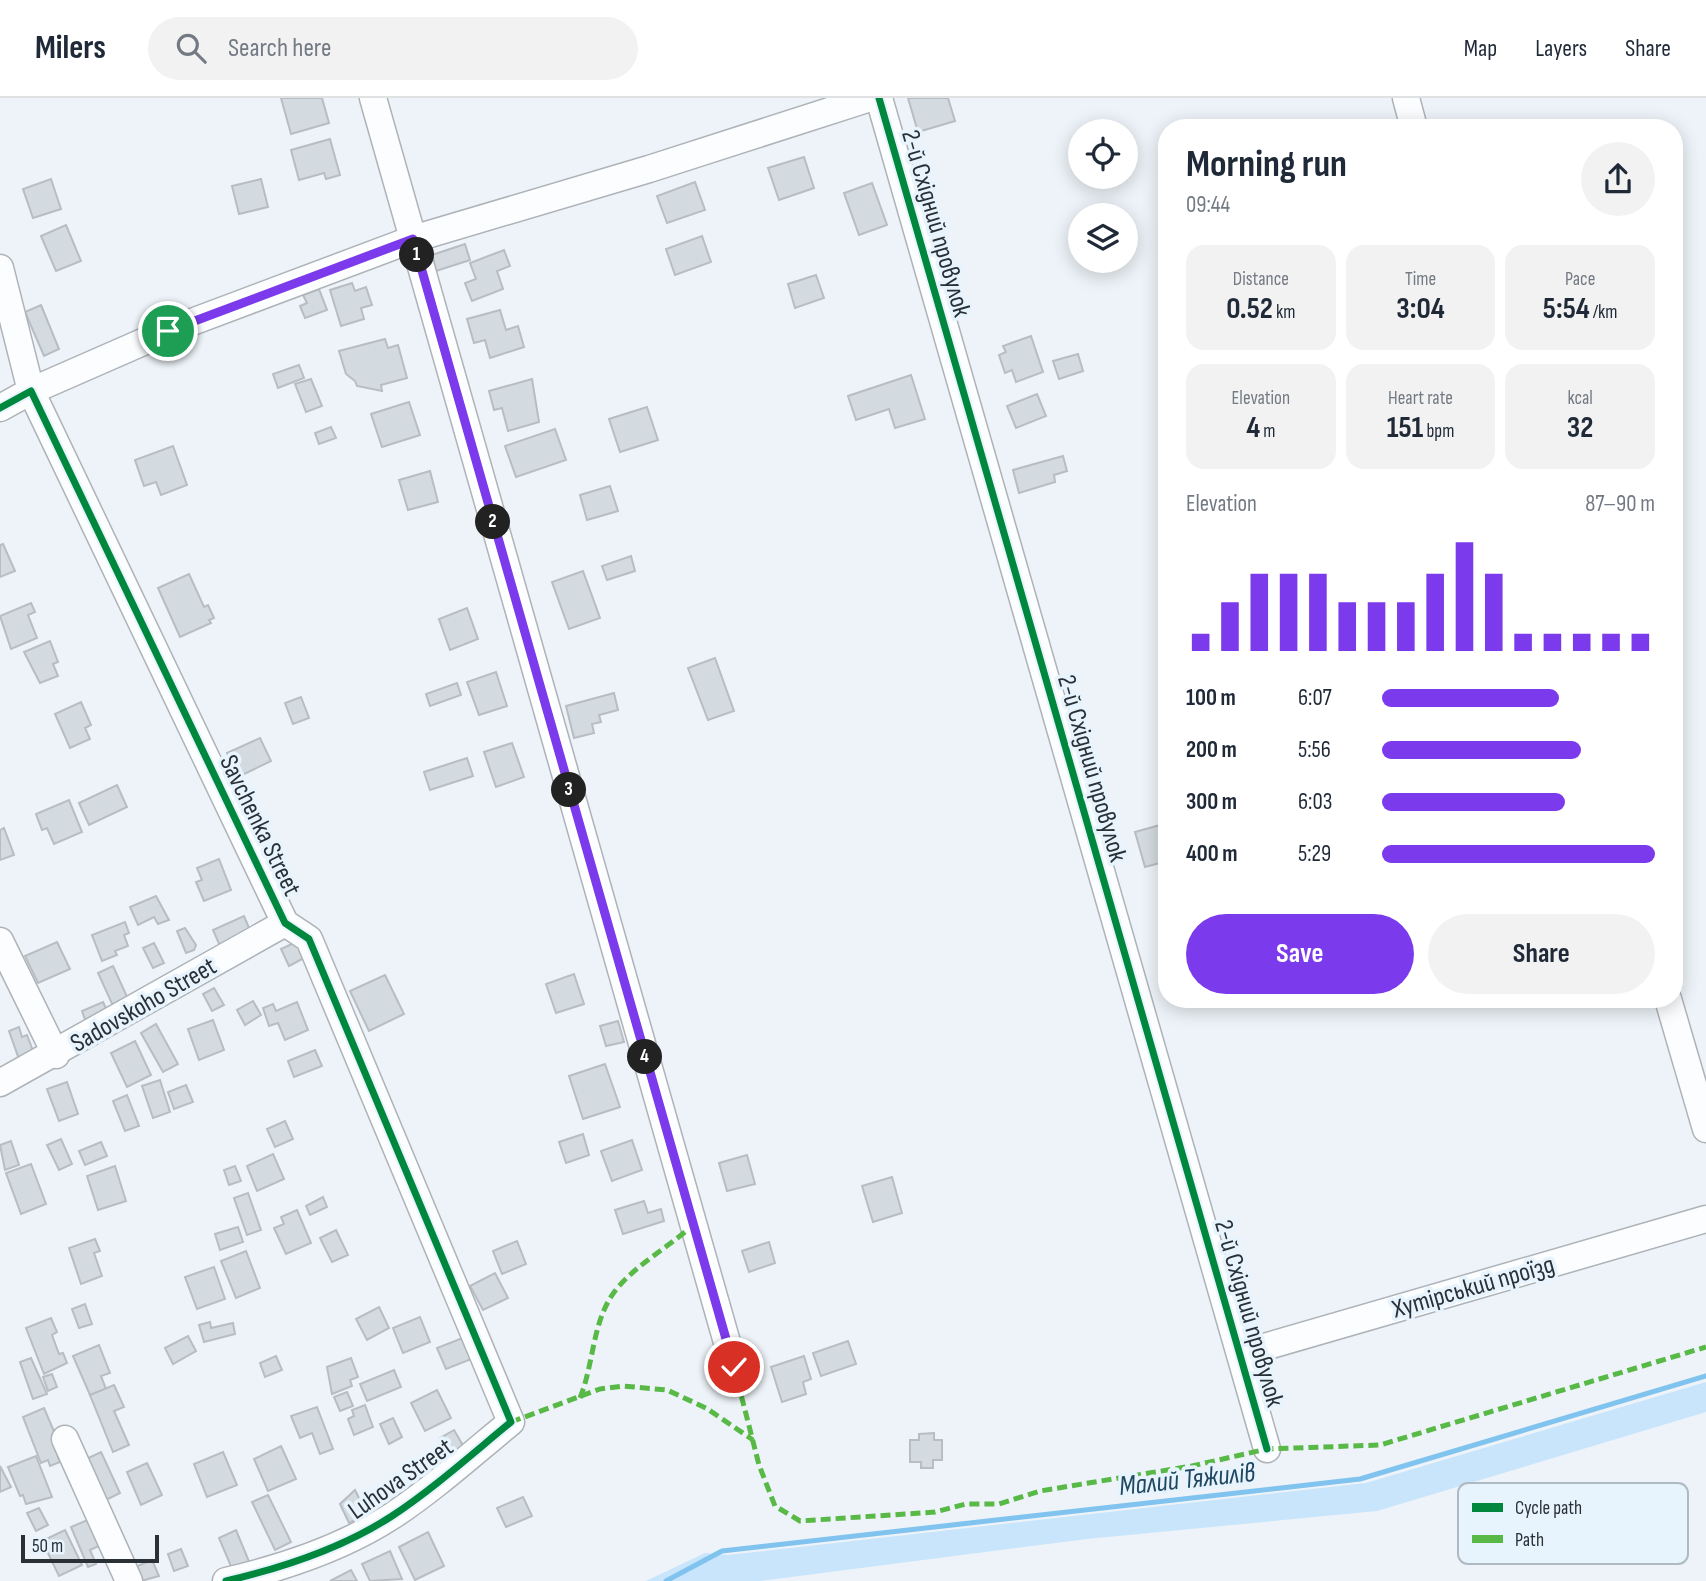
<!DOCTYPE html>
<html lang="en">
<head>
<meta charset="utf-8">
<style>
  :root { --surface:#fff; --page:#f2f2f3; --text:#1f2937; --muted:#747a83; --line:#e0e1e3; --accent:#7c3aed }
  body { margin:0; font-family:"Sofia Sans Condensed",sans-serif; background:var(--page); color:var(--text); height:100vh; display:flex; flex-direction:column; font-size:26px; white-space:nowrap }
  * { box-sizing:border-box; margin:0 }
  p { font-size:23px; color:var(--muted) }
  .icon { flex:none; width:38px; height:38px; fill:none; stroke:currentColor; stroke-width:2; stroke-linecap:round; stroke-linejoin:round }
  .map { position:relative; flex:1; overflow:hidden }
  .drawer { position:absolute; left:1158px; top:21px; width:525px; height:889px; display:flex; flex-direction:column; background:var(--surface); border-radius:28px; box-shadow:0 4px 18px #0003 }
  .drawer>* { flex:none }
  .tools { position:absolute; left:1068px; top:21px; display:grid; gap:14px }
  .tools a { display:grid; place-items:center; width:70px; height:70px; border-radius:50%; background:var(--surface); box-shadow:0 4px 18px #0003; font-size:35px }
  .scale { position:absolute; left:21px; bottom:18px; width:138px; box-sizing:border-box; padding-left:7px; border:4px solid #293036; border-top:0; font-size:19px; line-height:24px; white-space:nowrap; color:#293036; -webkit-text-stroke:5px #e8f4fd; paint-order:stroke }
  .pin { position:absolute; display:grid; place-items:center; width:60px; height:60px; color:#fff; margin:-30px; border:4px solid #fff; border-radius:50%; box-shadow:0 2px 7px #0007 }
  .km { position:absolute; width:35px; height:35px; margin:-18px; border-radius:50%; background:#222; color:#fff; font-size:19px; line-height:35px; text-align:center }
  .round { display:grid; place-items:center; flex:none; width:74px; height:74px; border-radius:37px; background:var(--page) }
  .overview { display:flex; align-items:center; justify-content:space-between; height:119px; padding:0 28px }
  h1 { font-size:38px; font-weight:700; line-height:52px }
  .figures { display:grid; grid-template-columns:repeat(3,1fr); gap:10px; height:119px; padding:7px 28px }
  .figures div { display:grid; align-content:center; border-radius:18px; background:var(--page); text-align:center }
  .figures b { font-size:30px; font-weight:700 }
  .figures small { font-size:19px; font-weight:400 }
  .figures p { font-size:19px }
  .chart { height:196px; padding:14px 28px }
  .chart p { display:flex; justify-content:space-between }
  .chart svg { width:100%; height:126px; margin-top:7px; stroke:var(--accent); stroke-width:6 }
  .primary-button { display:flex; gap:14px; margin-top:auto; padding:14px 28px }
  .primary-button a { flex:1; height:80px; border-radius:42px; background:var(--accent); color:#fff; font-size:28px; font-weight:700; line-height:80px; text-align:center }
  .primary-button a+a { background:var(--page); color:var(--text) }
  ul { padding:0 28px; list-style:none; font-size:23px }
  li { display:grid; grid-template-columns:112px 84px 1fr; align-items:center; height:52px }
  li i { height:18px; border-radius:9px; background:var(--accent) }
  header { display:flex; align-items:center; gap:42px; box-sizing:border-box; height:98px; padding:0 35px; background:var(--surface); border-bottom:2px solid var(--line) }
  header strong { font-size:33px }
  nav { display:flex; gap:38px; margin-inline-start:auto; font-size:24px }
  .search { width:490px; height:63px; background:var(--page); display:flex; align-items:center; gap:18px; box-sizing:border-box; padding:0 24px; border-radius:38px; color:var(--muted); font-size:26px }
  .map>svg:first-child { display:block }
</style>
</head>
<body>
<header>
<strong>Milers</strong>
<div class="search"><svg class="icon" aria-label="search" viewBox="0 0 24 24"><circle cx="10" cy="10" r="6"/><path d="M15 15l6 6"/></svg>Search here</div>
<nav><a>Map</a><a>Layers</a><a>Share</a></nav>
</header>
<div class="map">
<svg width="1706" height="1483" viewBox="0 0 1706 1483">
  <rect width="100%" height="100%" fill="#edf3f8"/>
  <path fill="#c8e5fb" d="M1706,1284V1314L1377,1413L1087,1441L760,1483H646L705,1455L728,1457L1366,1385Z"/>
  <g fill="none" stroke-linecap="round" stroke-linejoin="round">
    <path stroke="#80c3ef" stroke-width="5" d="M666,1483L722,1453L1360,1381L1706,1278"/>
  </g>
  <g fill="#d4dbe0" stroke="#b7bdc2" stroke-width="2">
    <path d="M281,0H322L329,25L291,36Z"/>
    <path d="M908,0H948L955,23L918,34Z"/>
    <path d="M330,41L340,77L326,81L324,75L299,82L291,52Z"/>
    <path d="M804,59L814,90L779,102L768,70Z"/>
    <path d="M51,81L61,111L33,120L23,91Z"/>
    <path d="M261,81L268,109L239,116L232,88Z"/>
    <path d="M695,84L705,112L667,125L657,98Z"/>
    <path d="M872,85L887,127L859,137L844,95Z"/>
    <path d="M66,127L81,163L56,173L41,138Z"/>
    <path d="M702,138L711,164L675,177L666,151Z"/>
    <path d="M465,146L470,162L436,173L432,157Z"/>
    <path d="M504,152L510,168L497,173L503,191L472,203L465,185L476,181L470,165Z"/>
    <path d="M816,177L824,200L795,210L788,186Z"/>
    <path d="M352,185L355,193L366,189L372,207L361,210L364,221L341,228L330,192Z"/>
    <path d="M319,191L327,212L305,220L300,208L307,205L303,197Z"/>
    <path d="M41,207L59,251L44,258L25,214Z"/>
    <path d="M500,212L506,232L518,228L524,249L490,260L485,242L474,245L467,221Z"/>
    <path d="M1031,238L1043,274L1016,284L1012,272L1005,275L999,257L1006,254L1003,248Z"/>
    <path d="M385,241L388,250L398,247L407,280L381,287L382,293L357,288L355,283L346,276L339,253Z"/>
    <path d="M1078,256L1083,273L1059,281L1053,263Z"/>
    <path d="M299,267L304,280L278,290L273,276Z"/>
    <path d="M911,277L925,321L895,330L889,311L856,322L848,298Z"/>
    <path d="M311,281L322,308L306,314L295,286Z"/>
    <path d="M532,281L539,324L508,333L502,310L494,312L489,293Z"/>
    <path d="M1037,296L1046,318L1016,330L1007,308Z"/>
    <path d="M409,304L420,337L382,349L371,316Z"/>
    <path d="M647,309L658,342L620,354L609,321Z"/>
    <path d="M331,329L336,340L319,346L315,335Z"/>
    <path d="M555,331L566,362L516,379L505,348Z"/>
    <path d="M173,348L187,387L161,397L156,384L144,388L135,362Z"/>
    <path d="M1063,358L1067,373L1054,377L1055,384L1019,395L1013,372Z"/>
    <path d="M430,373L438,404L408,412L399,382Z"/>
    <path d="M610,388L618,413L587,422L580,397Z"/>
    <path d="M3,446L15,473L0,479V447Z"/>
    <path d="M631,458L635,473L607,482L602,468Z"/>
    <path d="M583,473L600,520L569,531L552,484Z"/>
    <path d="M189,476L204,509L208,507L214,520L209,522L211,525L180,539L158,490Z"/>
    <path d="M31,505L35,514L28,517L37,540L11,551L0,518Z"/>
    <path d="M467,510L478,541L450,552L439,521Z"/>
    <path d="M50,543L58,564L53,566L58,578L40,585L24,554Z"/>
    <path d="M715,560L734,613L708,622L688,570Z"/>
    <path d="M496,574L507,608L479,617L467,584Z"/>
    <path d="M457,585L461,597L430,608L426,596Z"/>
    <path d="M614,595L618,612L599,617L601,624L592,626L594,635L574,640L566,608Z"/>
    <path d="M301,599L309,620L293,626L285,605Z"/>
    <path d="M81,604L91,627L85,630L90,641L70,650L55,616Z"/>
    <path d="M260,640L271,663L238,679L227,655Z"/>
    <path d="M512,645L524,679L496,689L484,654Z"/>
    <path d="M467,660L473,678L430,692L424,674Z"/>
    <path d="M117,687L127,709L89,727L79,705Z"/>
    <path d="M69,702L82,734L54,746L47,730L42,732L36,716Z"/>
    <path d="M1160,727L1167,763L1145,769L1135,734Z"/>
    <path d="M4,730L14,757L0,762V732Z"/>
    <path d="M219,761L231,792L204,803L196,784L202,782L197,770Z"/>
    <path d="M156,798L169,822L158,826L154,819L138,827L130,809Z"/>
    <path d="M244,818L251,835L220,848L213,832Z"/>
    <path d="M125,824L129,835L124,837L128,848L115,853L117,857L102,863L92,837Z"/>
    <path d="M185,830L196,847L194,852L186,855L177,833Z"/>
    <path d="M57,844L70,871L38,885L25,858Z"/>
    <path d="M296,844L304,860L289,868L281,851Z"/>
    <path d="M154,845L164,865L153,870L143,850Z"/>
    <path d="M113,868L129,903L114,910L98,875Z"/>
    <path d="M574,876L584,906L556,915L546,886Z"/>
    <path d="M385,877L404,916L369,933L350,893Z"/>
    <path d="M214,890L224,907L212,913L203,896Z"/>
    <path d="M253,903L261,917L245,927L237,912Z"/>
    <path d="M103,904L109,917L87,927L82,913Z"/>
    <path d="M297,904L308,932L285,942L278,925L269,928L263,910L273,906L276,913Z"/>
    <path d="M213,922L224,952L199,962L188,931Z"/>
    <path d="M618,923L624,944L606,948L600,928Z"/>
    <path d="M156,926L178,966L163,974L141,935Z"/>
    <path d="M19,929L22,939L27,937L33,953L20,964L9,933Z"/>
    <path d="M135,943L151,977L127,989L111,955Z"/>
    <path d="M315,952L322,968L294,979L288,963Z"/>
    <path d="M605,966L620,1009L583,1021L569,978Z"/>
    <path d="M160,982L170,1014L153,1020L142,988Z"/>
    <path d="M67,984L78,1016L59,1023L47,991Z"/>
    <path d="M186,987L193,1004L174,1011L168,994Z"/>
    <path d="M127,997L139,1028L125,1033L113,1003Z"/>
    <path d="M285,1023L293,1041L275,1049L267,1031Z"/>
    <path d="M583,1036L589,1057L566,1065L559,1044Z"/>
    <path d="M61,1041L72,1066L59,1072L47,1047Z"/>
    <path d="M632,1042L642,1072L612,1083L601,1053Z"/>
    <path d="M11,1043L19,1067L5,1072L0,1047Z"/>
    <path d="M101,1044L107,1058L85,1067L79,1053Z"/>
    <path d="M273,1056L284,1081L257,1093L247,1068Z"/>
    <path d="M747,1057L755,1086L727,1093L719,1065Z"/>
    <path d="M31,1066L46,1106L21,1116L6,1075Z"/>
    <path d="M115,1068L126,1103L98,1112L87,1078Z"/>
    <path d="M235,1068L241,1083L229,1087L224,1072Z"/>
    <path d="M892,1079L902,1115L873,1124L862,1088Z"/>
    <path d="M248,1095L261,1132L247,1137L234,1100Z"/>
    <path d="M323,1099L327,1109L310,1117L306,1108Z"/>
    <path d="M644,1103L648,1115L661,1111L664,1123L623,1136L615,1112Z"/>
    <path d="M297,1112L311,1145L286,1156L274,1130L284,1126L281,1119Z"/>
    <path d="M238,1129L243,1144L220,1152L215,1136Z"/>
    <path d="M336,1132L348,1157L332,1164L320,1140Z"/>
    <path d="M95,1141L100,1153L94,1155L102,1178L81,1186L69,1150Z"/>
    <path d="M517,1143L526,1166L502,1176L493,1153Z"/>
    <path d="M769,1144L775,1165L749,1174L742,1153Z"/>
    <path d="M246,1153L260,1190L236,1200L221,1163Z"/>
    <path d="M214,1169L225,1201L197,1211L185,1179Z"/>
    <path d="M495,1175L508,1200L483,1212L470,1188Z"/>
    <path d="M85,1206L92,1226L79,1230L72,1211Z"/>
    <path d="M379,1209L389,1230L367,1242L356,1221Z"/>
    <path d="M420,1219L430,1244L403,1255L393,1230Z"/>
    <path d="M51,1220L57,1234L52,1237L59,1256L63,1255L67,1265L44,1276L26,1230Z"/>
    <path d="M210,1224L211,1230L233,1225L235,1236L204,1244L199,1227Z"/>
    <path d="M188,1238L196,1253L173,1266L165,1250Z"/>
    <path d="M465,1239L474,1260L446,1271L437,1250Z"/>
    <path d="M848,1243L856,1266L821,1278L813,1255Z"/>
    <path d="M99,1247L110,1275L101,1278L106,1291L90,1297L73,1258Z"/>
    <path d="M276,1258L282,1272L265,1279L260,1265Z"/>
    <path d="M804,1258L811,1281L803,1284L806,1296L782,1304L771,1269Z"/>
    <path d="M31,1260L47,1296L33,1301L20,1264Z"/>
    <path d="M351,1260L358,1279L350,1282L352,1288L332,1296L327,1269Z"/>
    <path d="M394,1272L401,1289L367,1303L360,1286Z"/>
    <path d="M52,1276L57,1289L48,1293L43,1279Z"/>
    <path d="M114,1287L124,1309L114,1313L129,1347L113,1354L90,1297Z"/>
    <path d="M437,1292L451,1320L425,1333L411,1305Z"/>
    <path d="M347,1294L353,1308L340,1313L334,1299Z"/>
    <path d="M365,1307L373,1329L354,1337L348,1321L354,1318L352,1312Z"/>
    <path d="M317,1309L333,1351L320,1356L312,1335L300,1340L291,1318Z"/>
    <path d="M44,1310L64,1357L58,1359L60,1364L50,1368L48,1362L41,1365L23,1319Z"/>
    <path d="M393,1320L402,1339L389,1346L380,1326Z"/>
    <path d="M454,1332L468,1356L454,1364L440,1340Z"/>
    <path d="M934,1335V1342H942V1362H933V1370H921V1364H910V1342H919V1336Z"/>
    <path d="M281,1348L296,1381L268,1393L254,1361Z"/>
    <path d="M101,1354L120,1395L100,1405L80,1364Z"/>
    <path d="M223,1354L237,1387L207,1399L194,1366Z"/>
    <path d="M36,1358L52,1399L26,1406L23,1397L20,1398L8,1369Z"/>
    <path d="M147,1365L162,1397L141,1407L127,1374Z"/>
    <path d="M0,1368L11,1389L0,1394Z"/>
    <path d="M355,1392L367,1416L349,1425L340,1406Z"/>
    <path d="M268,1397L291,1444L275,1452L252,1404Z"/>
    <path d="M523,1399L532,1418L506,1429L497,1410Z"/>
    <path d="M39,1410L48,1427L36,1433L27,1415Z"/>
    <path d="M90,1421L101,1447L90,1452L96,1466L88,1469L71,1429Z"/>
    <path d="M65,1432L82,1467L59,1478L42,1443Z"/>
    <path d="M236,1432L250,1466L233,1473L219,1440Z"/>
    <path d="M428,1434L444,1468L415,1482L399,1449Z"/>
    <path d="M181,1451L188,1468L174,1473L168,1456Z"/>
    <path d="M390,1453L402,1481L370,1483L362,1466Z"/>
    <path d="M152,1462L159,1478L141,1483L135,1469Z"/>
    <path d="M351,1472L357,1483H330Z"/>
  </g>
  <g fill="none" stroke-linecap="round" stroke-linejoin="round">
    <g stroke="#adb3b8" stroke-width="29">
      <g id="minor">
        <path d="M373,0L734,1269"/>
        <path d="M879,0L1267,1351"/>
        <path d="M1406,0L1414,30"/>
        <path d="M0,170L31,293L168,233L413,141L649,71L870,0"/>
        <path d="M0,310L31,293L285,825L309,841L511,1324C472,1356 433,1391 392,1418C343,1450 282,1470 226,1483"/>
        <path d="M0,843L56,957"/>
        <path d="M1668,901L1706,1031"/>
        <path d="M0,985L285,825"/>
        <path d="M1240,1256L1706,1121"/>
        <path d="M65,1341L129,1483"/>
      </g>
    </g>
    <use href="#minor" stroke="#fcfdfe" stroke-width="26"/>
    <g stroke="#58b947" stroke-width="5" stroke-dasharray="10 5" stroke-linecap="butt">
      <path d="M734,1269L759,1367L775,1408L800,1423L935,1414L966,1406H999L1040,1393L1192,1368L1267,1351L1380,1347L1706,1249"/>
      <path d="M580,1300C594,1266 592,1223 615,1193C636,1166 668,1150 693,1127"/>
      <path d="M511,1324L600,1291L623,1288L667,1292L706,1310L753,1342"/>
    </g>
    <g stroke="#e8f4fd" stroke-width="11">
      <g id="cycleway">
        <path d="M879,0L1267,1351"/>
        <path d="M0,310L31,293L285,825L309,841L511,1324C472,1356 433,1391 392,1418C343,1450 282,1470 226,1483"/>
      </g>
    </g>
    <use href="#cycleway" stroke="#00873e" stroke-width="7"/>
  </g>
  <g fill="none" stroke-linecap="round" stroke-linejoin="round">
    <g stroke="#fff" stroke-width="14">
      <path id="route" d="M168,233L413,141L734,1269"/>
    </g>
    <use href="#route" stroke="#7c3aed" stroke-width="9"/>
  </g>
  <g text-anchor="middle" stroke-width="7" stroke-linejoin="round" paint-order="stroke">
    <g font-size="26" fill="#293036" stroke="#e8f4fd">
      <text transform="translate(937 125) rotate(74)" y="9">2-й Східний провулок</text>
      <text transform="translate(1093 670) rotate(74)" y="9">2-й Східний провулок</text>
      <text transform="translate(261 727) rotate(64)" y="9">Savchenka Street</text>
      <text transform="translate(143 906) rotate(-30)" y="9">Sadovskoho Street</text>
      <text transform="translate(1473 1188) rotate(-16)" y="9">Хутірський проїзд</text>
      <text transform="translate(1250 1215) rotate(74)" y="9">2-й Східний провулок</text>
      <text transform="translate(400 1380) rotate(-35)" y="9">Luhova Street</text>
    </g>
    <g font-size="28" font-style="italic" fill="#214862" stroke="#e8f4fd">
      <text transform="translate(1187 1380) rotate(-6)" y="10">Малий Тяжилів</text>
    </g>
  </g>
  <rect x="1458" y="1385" width="230" height="81" rx="10" fill="#e8f4fd" stroke="#afb9c1" stroke-width="2"/>
  <rect x="1472" y="1405" width="31" height="9" fill="#00873e"/>
  <rect x="1472" y="1437" width="31" height="8" fill="#58b947"/>
  <g font-size="19" fill="#293036">
    <text x="1515" y="1416">Cycle path</text>
    <text x="1515" y="1448">Path</text>
  </g>
</svg>
<div class="tools">
<a><svg class="icon" aria-label="locate" viewBox="0 0 24 24"><circle cx="12" cy="12" r="6"/><path d="M12 2v4M12 18v4M2 12h4M18 12h4"/></svg></a>
<a><svg class="icon" aria-label="layers" viewBox="0 0 24 24"><path d="M12 4l9 5-9 5-9-5zM3 14l9 5 9-5"/></svg></a>
</div>
<div class="scale">50 m</div>
<div class="pin" style="left:168px;top:233px;background:#1e9e55"><svg class="icon" aria-label="arrive" viewBox="0 0 24 24"><path d="M6 21V4h12l-3 4 3 4H6"/></svg></div>
<div class="pin" style="left:734px;top:1269px;background:#d93025"><svg class="icon" aria-label="check" viewBox="0 0 24 24"><path d="M5 12l5 5 9-10"/></svg></div>
<b class="km" style="left:417px;top:157px">1</b>
<b class="km" style="left:493px;top:424px">2</b>
<b class="km" style="left:569px;top:692px">3</b>
<b class="km" style="left:645px;top:959px">4</b>
<section class="drawer">
<div class="overview"><div><h1>Morning run</h1><p>09:44</p></div><a class="round"><svg class="icon" aria-label="share" viewBox="0 0 24 24"><path d="M12 15V3M7 8l5-5 5 5M5 13v7h14v-7"/></svg></a></div>
<div class="figures">
<div><p>Distance</p><b>0.52<small> km</small></b></div>
<div><p>Time</p><b>3:04</b></div>
<div><p>Pace</p><b>5:54<small> /km</small></b></div>
</div>
<div class="figures">
<div><p>Elevation</p><b>4<small> m</small></b></div>
<div><p>Heart rate</p><b>151<small> bpm</small></b></div>
<div><p>kcal</p><b>32</b></div>
</div>
<div class="chart"><p><span>Elevation</span>87–90 m</p>
<svg viewBox="0 0 160 44" preserveAspectRatio="none"><path d="M5 44V38M15 44V27M25 44V17M35 44V17M45 44V17M55 44V27M65 44V27M75 44V27M85 44V17M95 44V6M105 44V17M115 44V38M125 44V38M135 44V38M145 44V38M155 44V38"/></svg>
</div>
<ul>
<li><b>100 m</b>6:07<i style="width:65%"></i></li>
<li><b>200 m</b>5:56<i style="width:73%"></i></li>
<li><b>300 m</b>6:03<i style="width:67%"></i></li>
<li><b>400 m</b>5:29<i style="width:100%"></i></li>
</ul>
<div class="primary-button"><a>Save</a><a>Share</a></div>
</section>
</div>
</body>
</html>
